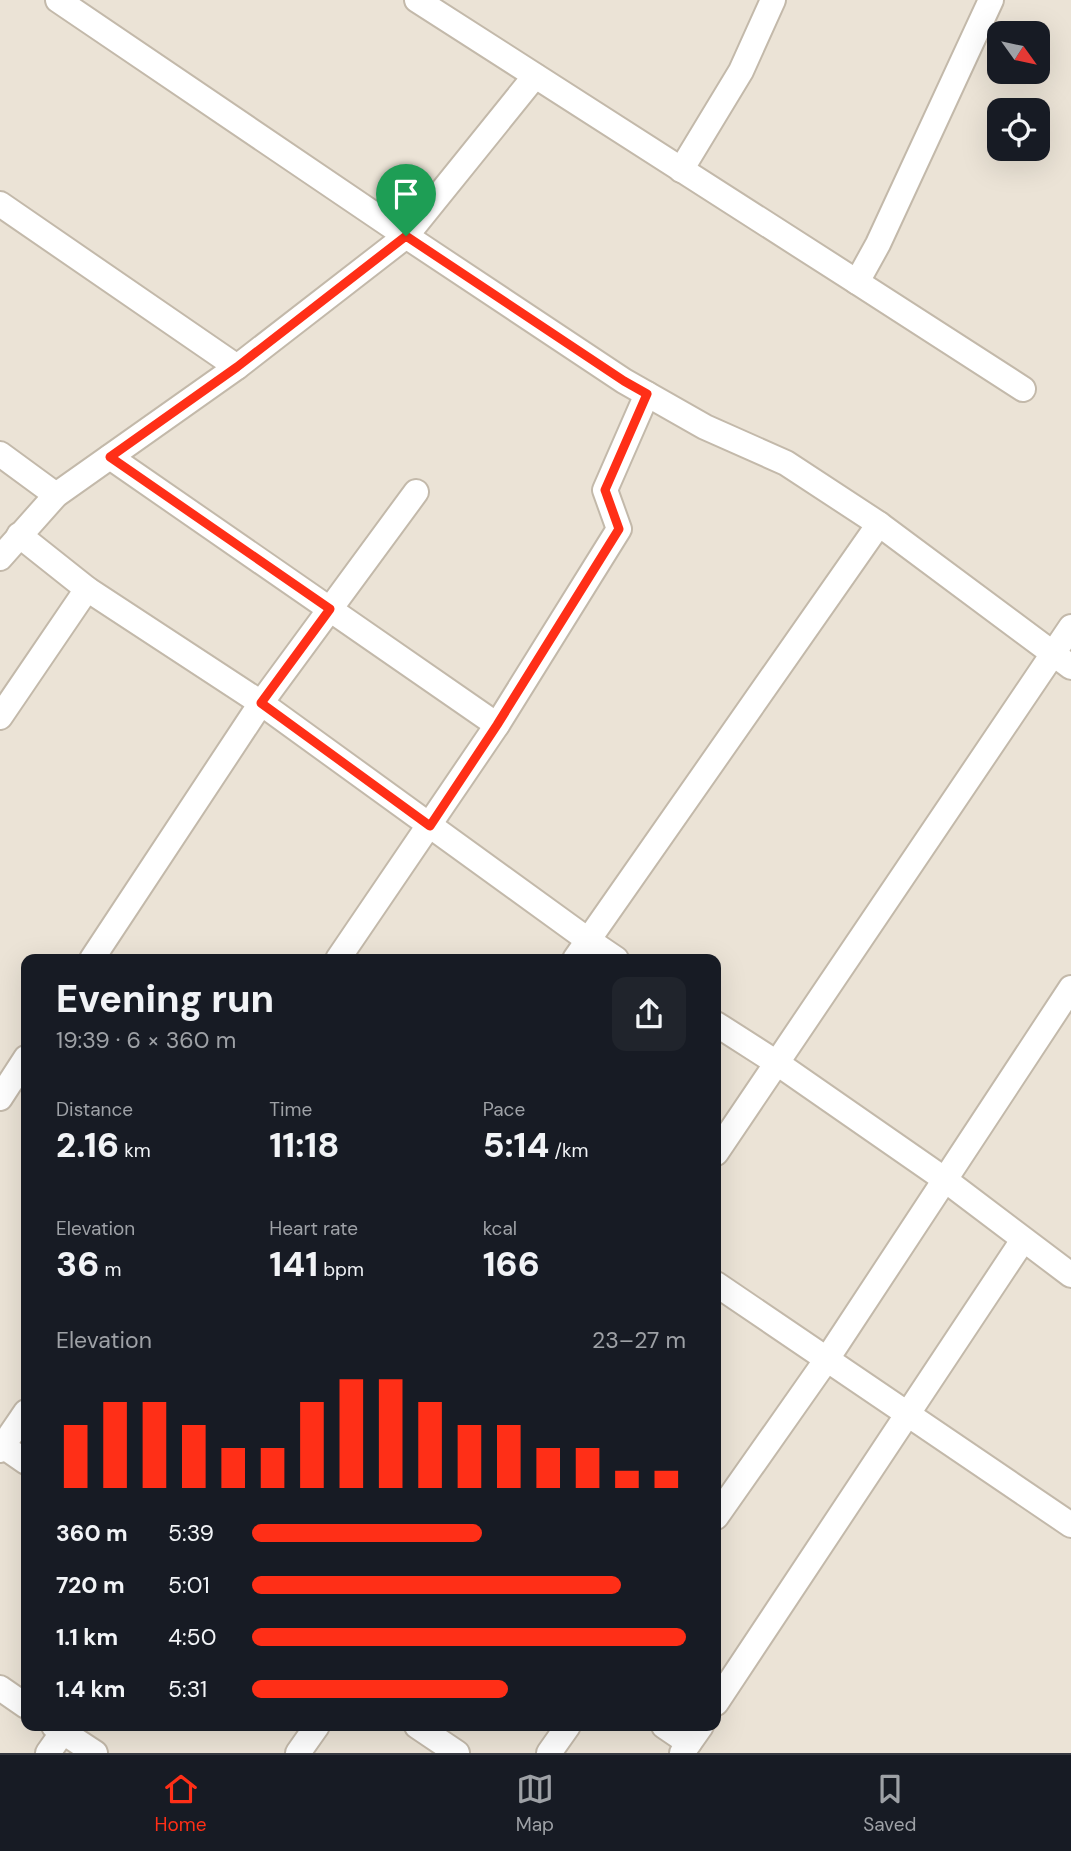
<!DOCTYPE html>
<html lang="en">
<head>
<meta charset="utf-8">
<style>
  :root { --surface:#171b24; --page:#20242c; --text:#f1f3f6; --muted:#9ea1a6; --line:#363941; --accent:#ff2f17 }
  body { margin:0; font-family:"DM Sans",sans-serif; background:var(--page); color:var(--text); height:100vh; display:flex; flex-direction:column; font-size:26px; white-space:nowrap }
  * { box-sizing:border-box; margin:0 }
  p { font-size:23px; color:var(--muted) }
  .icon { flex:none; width:38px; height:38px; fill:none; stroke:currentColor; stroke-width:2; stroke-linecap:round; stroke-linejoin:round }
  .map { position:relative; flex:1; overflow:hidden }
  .panel { position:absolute; left:21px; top:954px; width:700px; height:777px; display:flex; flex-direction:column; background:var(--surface); border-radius:14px; box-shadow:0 7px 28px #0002 }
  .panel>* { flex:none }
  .needle { width:46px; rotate:123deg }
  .fabs { position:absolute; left:987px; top:21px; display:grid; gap:14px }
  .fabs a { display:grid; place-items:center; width:63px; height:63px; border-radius:14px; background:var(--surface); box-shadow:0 7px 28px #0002; font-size:35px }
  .pin { position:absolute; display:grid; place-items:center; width:60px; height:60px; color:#fff; margin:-72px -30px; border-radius:50% 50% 50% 0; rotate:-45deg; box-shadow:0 0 7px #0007 }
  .pin .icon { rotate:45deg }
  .round { display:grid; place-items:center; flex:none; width:74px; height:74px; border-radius:14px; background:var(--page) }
  .overview { display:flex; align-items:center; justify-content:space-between; height:119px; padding:0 35px }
  h1 { font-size:38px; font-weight:800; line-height:52px }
  .metrics { display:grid; grid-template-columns:repeat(3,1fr); gap:10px; height:119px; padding:7px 35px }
  .metrics div { display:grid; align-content:center }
  .metrics b { font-size:35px; font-weight:800 }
  .metrics small { font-size:19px; font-weight:400 }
  .metrics p { font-size:19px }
  .chart { height:196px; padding:14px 35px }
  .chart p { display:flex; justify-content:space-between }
  .chart svg { width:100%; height:126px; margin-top:7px; stroke:var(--accent); stroke-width:6 }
  ul { padding:0 35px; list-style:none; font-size:23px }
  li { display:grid; grid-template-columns:112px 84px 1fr; align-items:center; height:52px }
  li i { height:18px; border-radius:9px; background:var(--accent) }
  .tab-bar { display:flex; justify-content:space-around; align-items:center; height:98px; border-top:2px solid var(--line); background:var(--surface); font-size:19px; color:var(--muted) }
  .tab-bar a { display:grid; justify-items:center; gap:4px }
  .tab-bar .current { color:var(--accent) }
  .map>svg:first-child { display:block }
</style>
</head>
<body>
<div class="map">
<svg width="1071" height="1753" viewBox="0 0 1071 1753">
  <rect width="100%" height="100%" fill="#f6f2e9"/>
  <path fill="#ebe3d6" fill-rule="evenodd" d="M0,0H1071V1753H0ZM999,33H1038V72H999ZM999,110H1038V149H999ZM26,959H716V1726H26Z"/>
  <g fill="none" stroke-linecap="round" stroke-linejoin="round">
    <g stroke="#c3b9aa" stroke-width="28">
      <g id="street">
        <path d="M58,0L406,236L624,381L705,427L786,463L879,524L1071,667"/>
        <path d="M417,0L857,282L1023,389"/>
        <path d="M681,170L741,71L773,0"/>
        <path d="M0,204L237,367"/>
        <path d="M857,282L878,244L991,0"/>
        <path d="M0,454L56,495"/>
        <path d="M110,457L497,725"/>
        <path d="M19,535L87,589L261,703L588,940L616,959"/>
        <path d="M0,558L56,495L237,367L406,236L535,76"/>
        <path d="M0,717L87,589"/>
        <path d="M92,959L261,703L416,492"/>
        <path d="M338,959L497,725L619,529L605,490L647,394"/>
        <path d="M575,959L879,524"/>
        <path d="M716,1024L777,1063L944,1179L1071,1275"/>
        <path d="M0,1098L26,1058"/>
        <path d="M716,1153L1071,627"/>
        <path d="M716,1284L1071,1525"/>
        <path d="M0,1444L26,1462"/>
        <path d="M0,1450L26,1412"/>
        <path d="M716,1517L827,1359L1071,988"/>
        <path d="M0,1688L26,1706"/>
        <path d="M716,1703L1023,1240"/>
        <path d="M54,1726L95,1753"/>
        <path d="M417,1726L457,1753"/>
        <path d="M664,1726L689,1743"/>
        <path d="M48,1753L67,1726"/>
        <path d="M298,1753L317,1726"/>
        <path d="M549,1753L568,1726"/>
        <path d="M682,1753L701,1726"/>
      </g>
    </g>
    <use href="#street" stroke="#fff" stroke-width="24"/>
  </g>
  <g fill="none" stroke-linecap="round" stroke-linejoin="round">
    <g stroke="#fff" stroke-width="14">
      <path id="route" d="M406,236L624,381L647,394L605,490L619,529L497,725L430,826L261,703L330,609L110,457L237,367Z"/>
    </g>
    <use href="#route" stroke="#ff2f17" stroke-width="9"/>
  </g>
</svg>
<div class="fabs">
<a><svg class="needle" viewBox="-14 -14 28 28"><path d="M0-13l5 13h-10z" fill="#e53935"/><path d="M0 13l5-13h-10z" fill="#9ea1a6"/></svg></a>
<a><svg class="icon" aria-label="locate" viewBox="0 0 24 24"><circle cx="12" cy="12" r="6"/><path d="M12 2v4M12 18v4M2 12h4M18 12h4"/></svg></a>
</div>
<div class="pin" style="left:406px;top:236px;background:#1e9e55"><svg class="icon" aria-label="arrive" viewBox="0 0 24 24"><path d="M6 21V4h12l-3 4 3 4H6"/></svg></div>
<section class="panel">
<div class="overview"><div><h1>Evening run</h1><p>19:39 · 6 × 360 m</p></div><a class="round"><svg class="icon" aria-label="share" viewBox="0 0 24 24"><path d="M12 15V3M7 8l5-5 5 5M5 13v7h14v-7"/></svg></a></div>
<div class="metrics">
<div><p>Distance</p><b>2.16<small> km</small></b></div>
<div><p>Time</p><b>11:18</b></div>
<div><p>Pace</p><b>5:14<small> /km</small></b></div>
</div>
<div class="metrics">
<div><p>Elevation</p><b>36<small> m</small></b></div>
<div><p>Heart rate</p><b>141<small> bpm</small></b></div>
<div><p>kcal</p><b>166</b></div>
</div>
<div class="chart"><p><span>Elevation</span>23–27 m</p>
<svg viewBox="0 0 160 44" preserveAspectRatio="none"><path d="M5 44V22M15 44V14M25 44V14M35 44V22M45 44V30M55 44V30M65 44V14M75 44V6M85 44V6M95 44V14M105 44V22M115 44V22M125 44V30M135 44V30M145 44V38M155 44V38"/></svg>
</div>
<ul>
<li><b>360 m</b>5:39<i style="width:53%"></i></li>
<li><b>720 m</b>5:01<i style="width:85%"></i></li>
<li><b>1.1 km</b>4:50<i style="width:100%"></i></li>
<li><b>1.4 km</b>5:31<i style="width:59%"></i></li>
</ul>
</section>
</div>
<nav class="tab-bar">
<a class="current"><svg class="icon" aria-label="home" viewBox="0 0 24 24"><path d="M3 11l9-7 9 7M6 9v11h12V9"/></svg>Home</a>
<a><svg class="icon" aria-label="map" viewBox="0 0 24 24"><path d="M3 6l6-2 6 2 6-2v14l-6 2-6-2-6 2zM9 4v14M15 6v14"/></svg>Map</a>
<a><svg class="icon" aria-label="saved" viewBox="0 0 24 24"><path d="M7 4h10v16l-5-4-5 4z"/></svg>Saved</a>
</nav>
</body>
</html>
